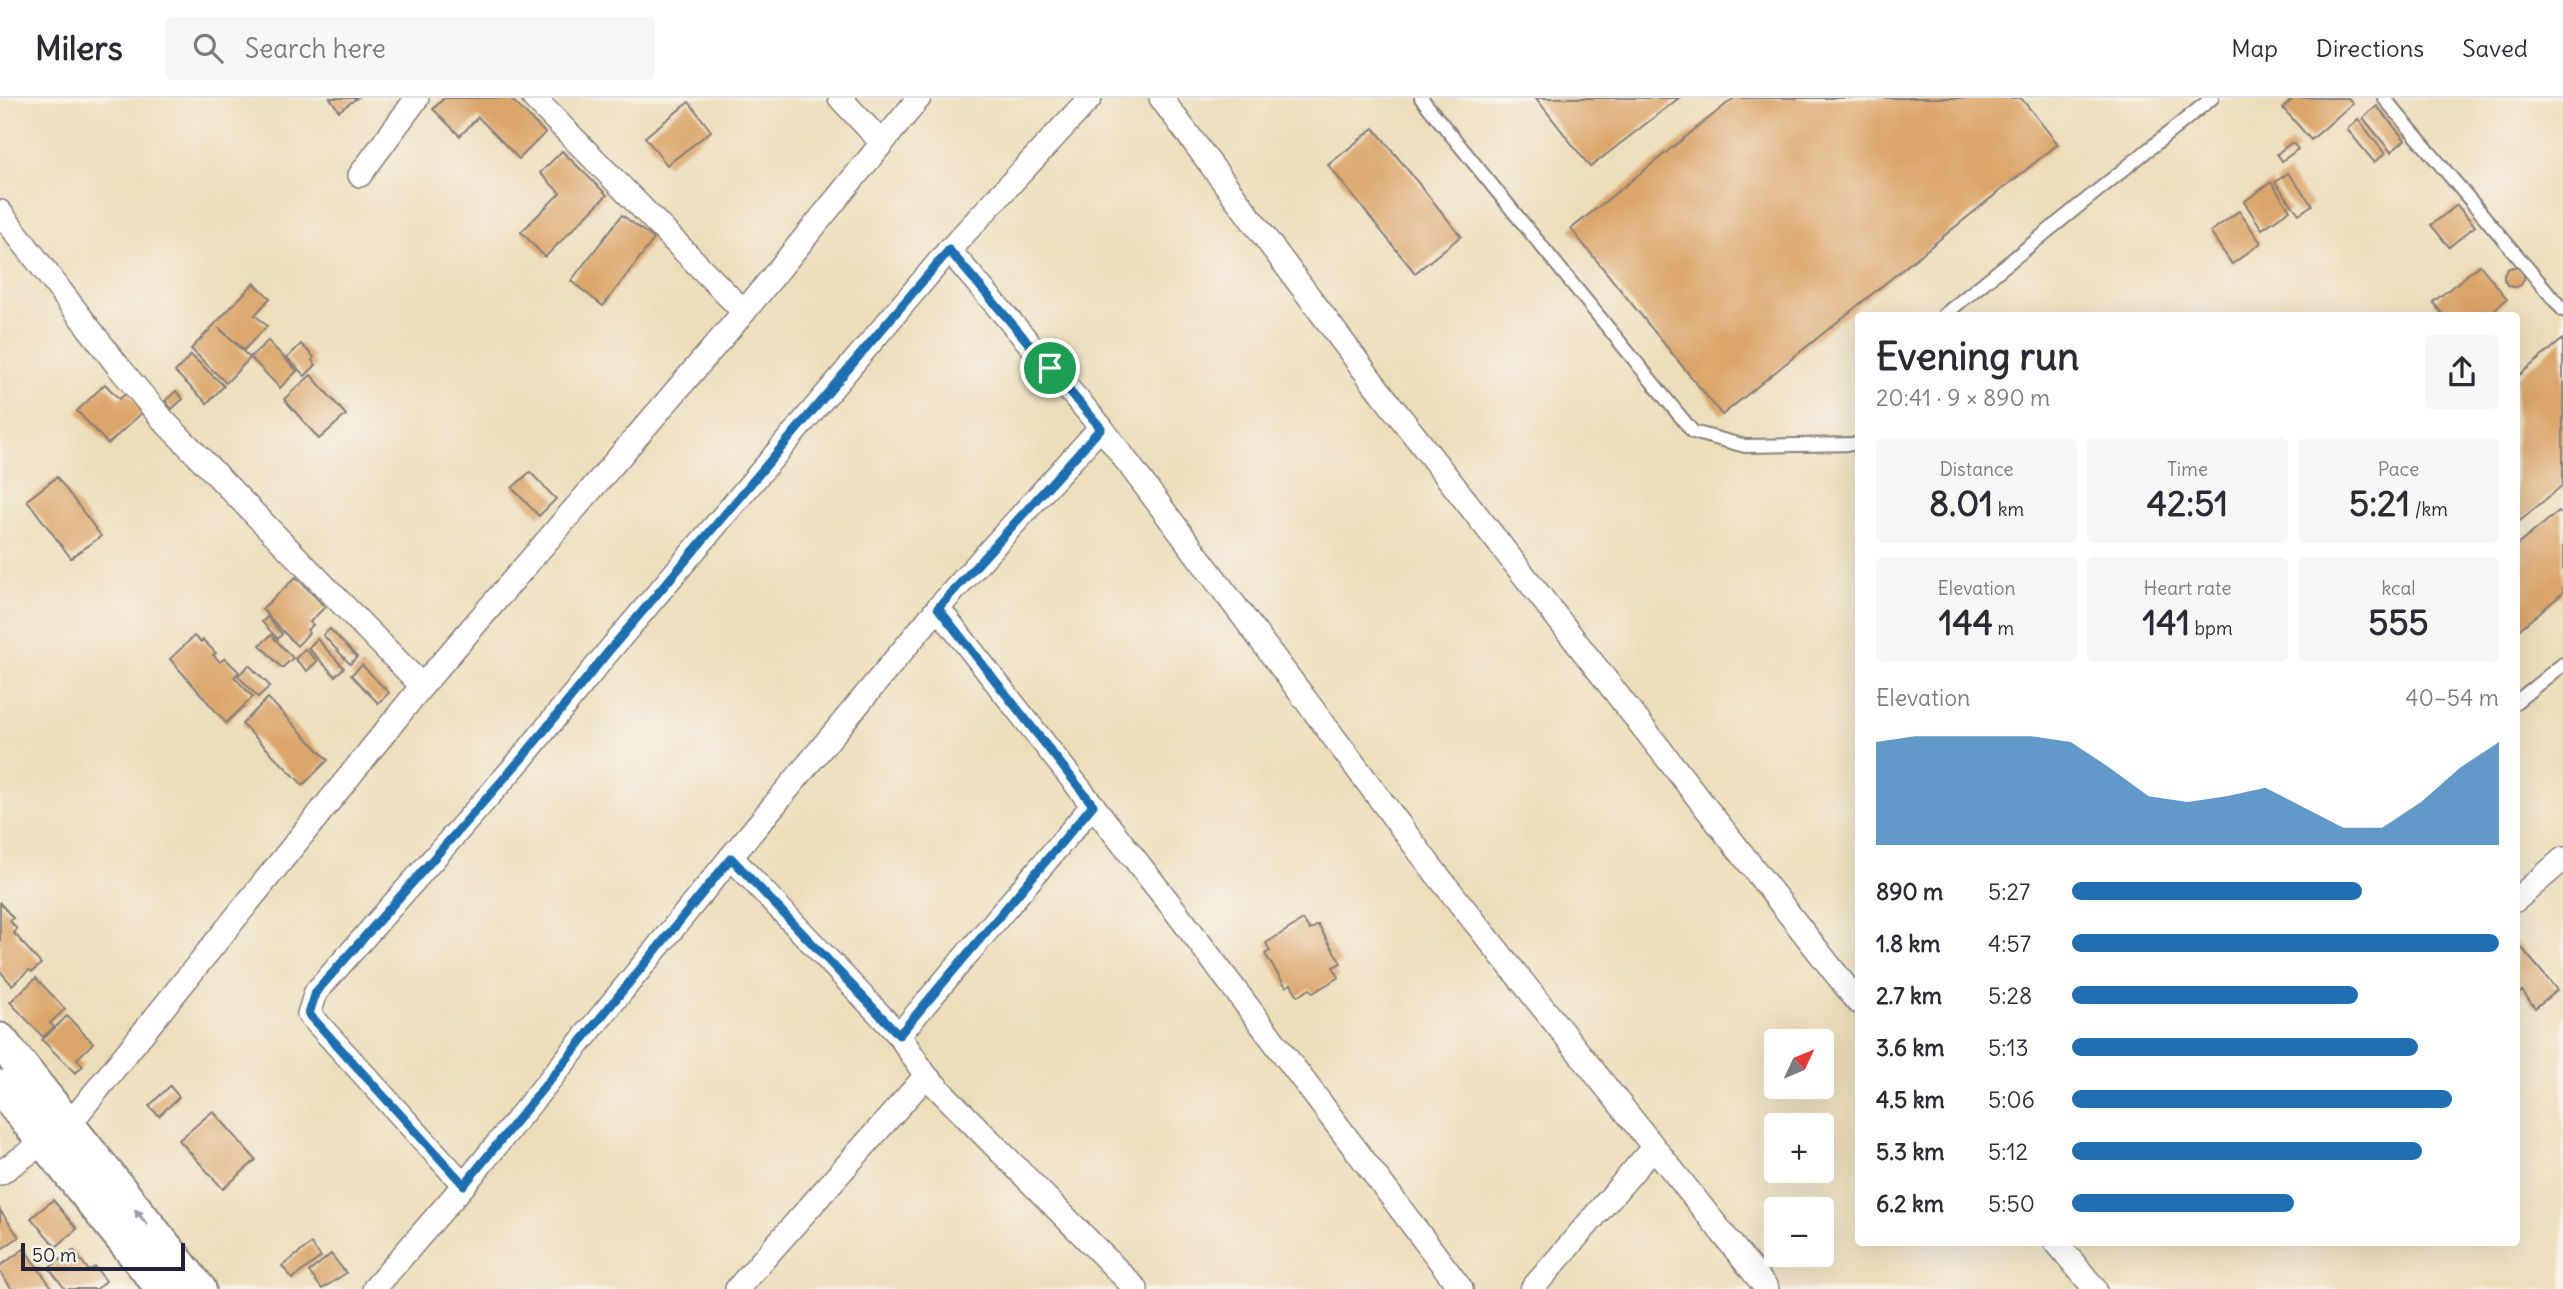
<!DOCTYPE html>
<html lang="en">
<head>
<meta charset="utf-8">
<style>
  :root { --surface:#fff; --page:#f7f7f7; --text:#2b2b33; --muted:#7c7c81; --line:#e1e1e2; --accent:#1f6fb2 }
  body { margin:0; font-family:Delius,sans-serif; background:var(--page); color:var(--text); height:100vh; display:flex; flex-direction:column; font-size:26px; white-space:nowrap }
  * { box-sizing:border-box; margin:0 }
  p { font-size:23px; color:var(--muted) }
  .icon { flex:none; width:38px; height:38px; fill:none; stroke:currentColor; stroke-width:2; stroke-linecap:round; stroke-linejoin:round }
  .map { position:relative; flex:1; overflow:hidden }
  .side { position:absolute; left:1855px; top:214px; width:665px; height:934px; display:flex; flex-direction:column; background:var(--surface); border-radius:7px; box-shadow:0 7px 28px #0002 }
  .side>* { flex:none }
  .needle { width:46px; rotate:46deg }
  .buttons { position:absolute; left:1764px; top:931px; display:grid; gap:14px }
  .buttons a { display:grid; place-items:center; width:70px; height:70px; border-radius:7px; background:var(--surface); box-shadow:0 7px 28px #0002; font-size:35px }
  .scale { position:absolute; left:21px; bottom:18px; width:164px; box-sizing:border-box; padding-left:7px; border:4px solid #22223b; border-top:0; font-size:19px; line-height:24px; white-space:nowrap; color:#22223b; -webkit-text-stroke:5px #f7f3e8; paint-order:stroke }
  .pin { position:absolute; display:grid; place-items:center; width:60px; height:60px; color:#fff; margin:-30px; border:4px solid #fff; border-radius:50%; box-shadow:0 2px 7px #0007 }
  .round { display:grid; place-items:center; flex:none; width:74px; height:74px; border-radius:7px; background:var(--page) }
  .headline { display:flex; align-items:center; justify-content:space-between; height:119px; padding:0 21px }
  h1 { font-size:38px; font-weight:800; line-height:52px }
  .metrics { display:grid; grid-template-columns:repeat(3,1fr); gap:10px; height:119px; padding:7px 21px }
  .metrics div { display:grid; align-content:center; border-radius:7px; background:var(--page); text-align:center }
  .metrics b { font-size:35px; font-weight:800 }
  .metrics small { font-size:19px; font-weight:400 }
  .metrics p { font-size:19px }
  .chart { height:196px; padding:14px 21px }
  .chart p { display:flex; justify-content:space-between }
  .chart svg { width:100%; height:126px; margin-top:7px; fill:var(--accent); opacity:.7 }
  ul { padding:0 21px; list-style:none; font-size:23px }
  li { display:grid; grid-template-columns:112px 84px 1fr; align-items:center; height:52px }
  li i { height:18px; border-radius:9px; background:var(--accent) }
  header { display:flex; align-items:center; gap:42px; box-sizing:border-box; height:98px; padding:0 35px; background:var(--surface); border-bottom:2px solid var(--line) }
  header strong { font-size:33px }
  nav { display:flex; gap:38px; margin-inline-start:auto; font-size:24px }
  .search { width:490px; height:63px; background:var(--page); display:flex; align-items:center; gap:18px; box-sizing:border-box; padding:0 24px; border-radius:7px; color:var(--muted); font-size:26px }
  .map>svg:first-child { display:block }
</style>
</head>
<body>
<header>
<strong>Milers</strong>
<div class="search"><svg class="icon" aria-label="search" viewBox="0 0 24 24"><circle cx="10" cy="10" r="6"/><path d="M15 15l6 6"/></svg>Search here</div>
<nav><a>Map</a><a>Directions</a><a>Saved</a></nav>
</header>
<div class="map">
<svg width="2563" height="1191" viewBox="0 0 2563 1191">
  <rect width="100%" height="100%" fill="#f7f3e8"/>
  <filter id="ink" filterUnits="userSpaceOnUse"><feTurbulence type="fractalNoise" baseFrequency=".0143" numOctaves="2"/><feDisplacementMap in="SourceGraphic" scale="14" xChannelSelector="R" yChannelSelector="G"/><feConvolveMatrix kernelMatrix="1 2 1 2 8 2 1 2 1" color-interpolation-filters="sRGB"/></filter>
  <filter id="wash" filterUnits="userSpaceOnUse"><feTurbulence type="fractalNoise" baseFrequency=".00686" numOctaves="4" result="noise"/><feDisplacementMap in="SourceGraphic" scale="28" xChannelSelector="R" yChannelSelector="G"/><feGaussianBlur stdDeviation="1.57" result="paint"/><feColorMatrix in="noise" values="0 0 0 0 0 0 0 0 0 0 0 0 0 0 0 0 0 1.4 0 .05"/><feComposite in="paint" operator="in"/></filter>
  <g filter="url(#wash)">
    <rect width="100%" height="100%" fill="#eddebb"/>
    <g id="blocks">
      <g fill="#dba467">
        <path d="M330,0H357L339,13Z"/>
        <path d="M444,0H510L545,35L519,61L478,19L460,38L433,11Z"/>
        <path d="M1536,0H1679L1590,69Z"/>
        <path d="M1734,0H2021L2058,46L1722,317L1571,131Z"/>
        <path d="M2294,0H2348L2353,5L2311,42L2283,10Z"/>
        <path d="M689,4L711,33L667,67L645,39Z"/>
        <path d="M2377,8L2405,42L2391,54L2363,20Z"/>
        <path d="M2358,21L2385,56L2374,64L2347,31Z"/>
        <path d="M1374,30L1461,138L1415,175L1328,67Z"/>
        <path d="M2292,44L2298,51L2282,63L2277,56Z"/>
        <path d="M562,53L607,97L545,159L521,134L560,95L540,75Z"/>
        <path d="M2288,75L2312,107L2299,116L2275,84Z"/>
        <path d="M2271,84L2290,112L2262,131L2244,104Z"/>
        <path d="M2457,107L2475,128L2449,149L2431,127Z"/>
        <path d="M2239,113L2261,145L2232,166L2210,134Z"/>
        <path d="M622,117L654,141L603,208L571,183Z"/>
        <path d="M2480,167L2507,201L2488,217H2443L2433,204Z"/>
        <circle cx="2514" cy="179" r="10"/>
        <path d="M254,185L270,200L255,217L267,228L244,252L219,230L250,260L226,285L191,251Z"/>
        <path d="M2563,241V387L2516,426V280Z"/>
        <path d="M268,243L297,273L280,290L250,259Z"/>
        <path d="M301,246L314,259L312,262L316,267L305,278L287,260Z"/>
        <path d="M191,257L224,288L207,305L175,274Z"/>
        <path d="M311,277L346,317L319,341L284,301Z"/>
        <path d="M105,286L119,301L128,294L145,312L108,346L77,313Z"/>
        <path d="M176,293L183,301L172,311L165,303Z"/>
        <path d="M530,374L556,401L539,418L512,390Z"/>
        <path d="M57,379L101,438L71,460L27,402Z"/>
        <path d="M2559,413L2563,418V495L2516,534V448Z"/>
        <path d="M296,479L325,509L310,524L313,527L307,532L309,535L297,548L262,511Z"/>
        <path d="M267,519L282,536L278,541L262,524Z"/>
        <path d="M330,531L357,559L350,566L323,537Z"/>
        <path d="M271,537L293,560L282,570L260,547Z"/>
        <path d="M194,538L201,544L203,542L216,555L213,557L220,564L225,560L239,574L234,579L253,599L226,625L170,561Z"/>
        <path d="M317,541L344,570L335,578L308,550Z"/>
        <path d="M305,551L317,563L307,573L295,561Z"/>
        <path d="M249,567L270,588L258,599L238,578Z"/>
        <path d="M362,567L389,595L378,605L351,577Z"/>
        <path d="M268,600L328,662L303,687L242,626Z"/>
        <path d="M0,805L13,820L10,823L17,831L14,835L41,866L32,874L29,872L12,887L0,873Z"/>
        <path d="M1303,822L1310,832L1318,827L1341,865L1333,869L1339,879L1313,895L1310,891L1298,898L1291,886L1286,889L1265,856L1270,853L1266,845Z"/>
        <path d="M2516,843L2557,892L2535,910L2522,893L2516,898Z"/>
        <path d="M36,880L65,911L50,925L54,929L43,939L10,904Z"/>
        <path d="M67,918L93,945L77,961L83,968L75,975L42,942Z"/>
        <path d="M170,988L179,999L159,1018L149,1008Z"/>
        <path d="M213,1013L256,1062L223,1091L179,1042Z"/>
        <path d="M53,1102L77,1131L56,1149L31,1120Z"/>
        <path d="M0,1112L19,1139L0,1152Z"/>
        <path d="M311,1146L321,1159L292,1181L282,1168Z"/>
        <path d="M24,1151L53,1191H12L0,1174V1168Z"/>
        <path d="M74,1152L89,1173L95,1169L106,1183L97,1191H65L49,1170Z"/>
        <path d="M331,1156L346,1175L322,1191L309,1174Z"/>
      </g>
    </g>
  </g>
  <g filter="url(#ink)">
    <use href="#blocks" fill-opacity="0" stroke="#88807b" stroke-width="2"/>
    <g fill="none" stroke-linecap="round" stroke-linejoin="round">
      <g stroke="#88807b" stroke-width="16">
        <g id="lane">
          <path d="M1421,0L1693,334L1745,348L1858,346"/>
          <path d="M2384,0L2563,212"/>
          <path d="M1944,217L2212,0"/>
          <path d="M2516,604L2563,566"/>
        </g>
      </g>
      <g stroke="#88807b" stroke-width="26">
        <g id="street">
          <path d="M534,0L744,214"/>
          <path d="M840,0L882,45"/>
          <path d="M1090,0L949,152L608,554L522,660L316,894L309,916L464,1087L731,759L938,510L1101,329L1431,769L1767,1191"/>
          <path d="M1161,0L1375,287L1858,904"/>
          <path d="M360,77L417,0"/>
          <path d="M0,114L118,268L164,323L422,588"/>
          <path d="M949,152L1101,329"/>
          <path d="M938,510L1177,815L1461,1191"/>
          <path d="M1093,707L899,937L926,978L1136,1191"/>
          <path d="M731,759L899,937"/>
          <path d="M2516,802L2563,761"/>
          <path d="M68,1028L422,588L744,214L919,0"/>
          <path d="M0,1075L44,1044"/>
          <path d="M2056,1144L2095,1191"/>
          <path d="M374,1191L464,1087"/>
          <path d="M737,1191L926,978"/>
          <path d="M1532,1191L1653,1050"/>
        </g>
      </g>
      <g stroke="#88807b" stroke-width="37">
        <g id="secondary">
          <path d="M0,942L199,1191"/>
          <path d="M0,989L163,1191"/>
        </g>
      </g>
      <use href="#lane" stroke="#fff" stroke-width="12"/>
      <use href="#street" stroke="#fff" stroke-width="23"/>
      <use href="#secondary" stroke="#fff" stroke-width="33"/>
    </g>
    <defs><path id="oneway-solid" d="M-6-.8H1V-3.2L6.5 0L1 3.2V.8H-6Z" transform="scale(1.75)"/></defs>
    <use fill="#9c9ca7" href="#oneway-solid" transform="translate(141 1119) rotate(-129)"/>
  </g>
  <g fill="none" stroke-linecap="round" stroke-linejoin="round" filter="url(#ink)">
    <g stroke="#fff" stroke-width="14">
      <path id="route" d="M949,152L1101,330L938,510L1093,707L899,937L731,760L464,1087L309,916L316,894L522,660L608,554Z"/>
    </g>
    <use href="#route" stroke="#1f6fb2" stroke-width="9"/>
  </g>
</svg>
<div class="buttons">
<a><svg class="needle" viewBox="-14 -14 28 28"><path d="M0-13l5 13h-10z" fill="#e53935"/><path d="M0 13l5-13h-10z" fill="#7c7c81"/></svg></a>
<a>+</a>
<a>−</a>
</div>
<div class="scale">50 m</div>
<div class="pin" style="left:1050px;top:270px;background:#1e9e55"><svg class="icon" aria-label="arrive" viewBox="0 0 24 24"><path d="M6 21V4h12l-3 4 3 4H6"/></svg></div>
<section class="side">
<div class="headline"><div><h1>Evening run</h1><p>20:41 · 9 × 890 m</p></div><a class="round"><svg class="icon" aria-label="share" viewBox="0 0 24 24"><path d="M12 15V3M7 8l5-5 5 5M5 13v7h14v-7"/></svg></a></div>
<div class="metrics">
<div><p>Distance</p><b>8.01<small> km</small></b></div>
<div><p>Time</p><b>42:51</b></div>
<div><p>Pace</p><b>5:21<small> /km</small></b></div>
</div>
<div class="metrics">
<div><p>Elevation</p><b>144<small> m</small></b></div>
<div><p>Heart rate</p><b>141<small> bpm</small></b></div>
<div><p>kcal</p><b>555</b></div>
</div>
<div class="chart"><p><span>Elevation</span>40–54 m</p>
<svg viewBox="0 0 160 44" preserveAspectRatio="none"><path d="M0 44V8L10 6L20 6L30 6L40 6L50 8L60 17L70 27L80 29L90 27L100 24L110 31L120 38L130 38L140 29L150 17L160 8V44z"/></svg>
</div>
<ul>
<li><b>890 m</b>5:27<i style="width:68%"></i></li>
<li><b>1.8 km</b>4:57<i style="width:100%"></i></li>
<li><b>2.7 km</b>5:28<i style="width:67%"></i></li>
<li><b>3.6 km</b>5:13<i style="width:81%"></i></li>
<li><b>4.5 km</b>5:06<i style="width:89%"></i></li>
<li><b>5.3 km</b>5:12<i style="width:82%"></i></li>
<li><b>6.2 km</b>5:50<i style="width:52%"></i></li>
</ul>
</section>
</div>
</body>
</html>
